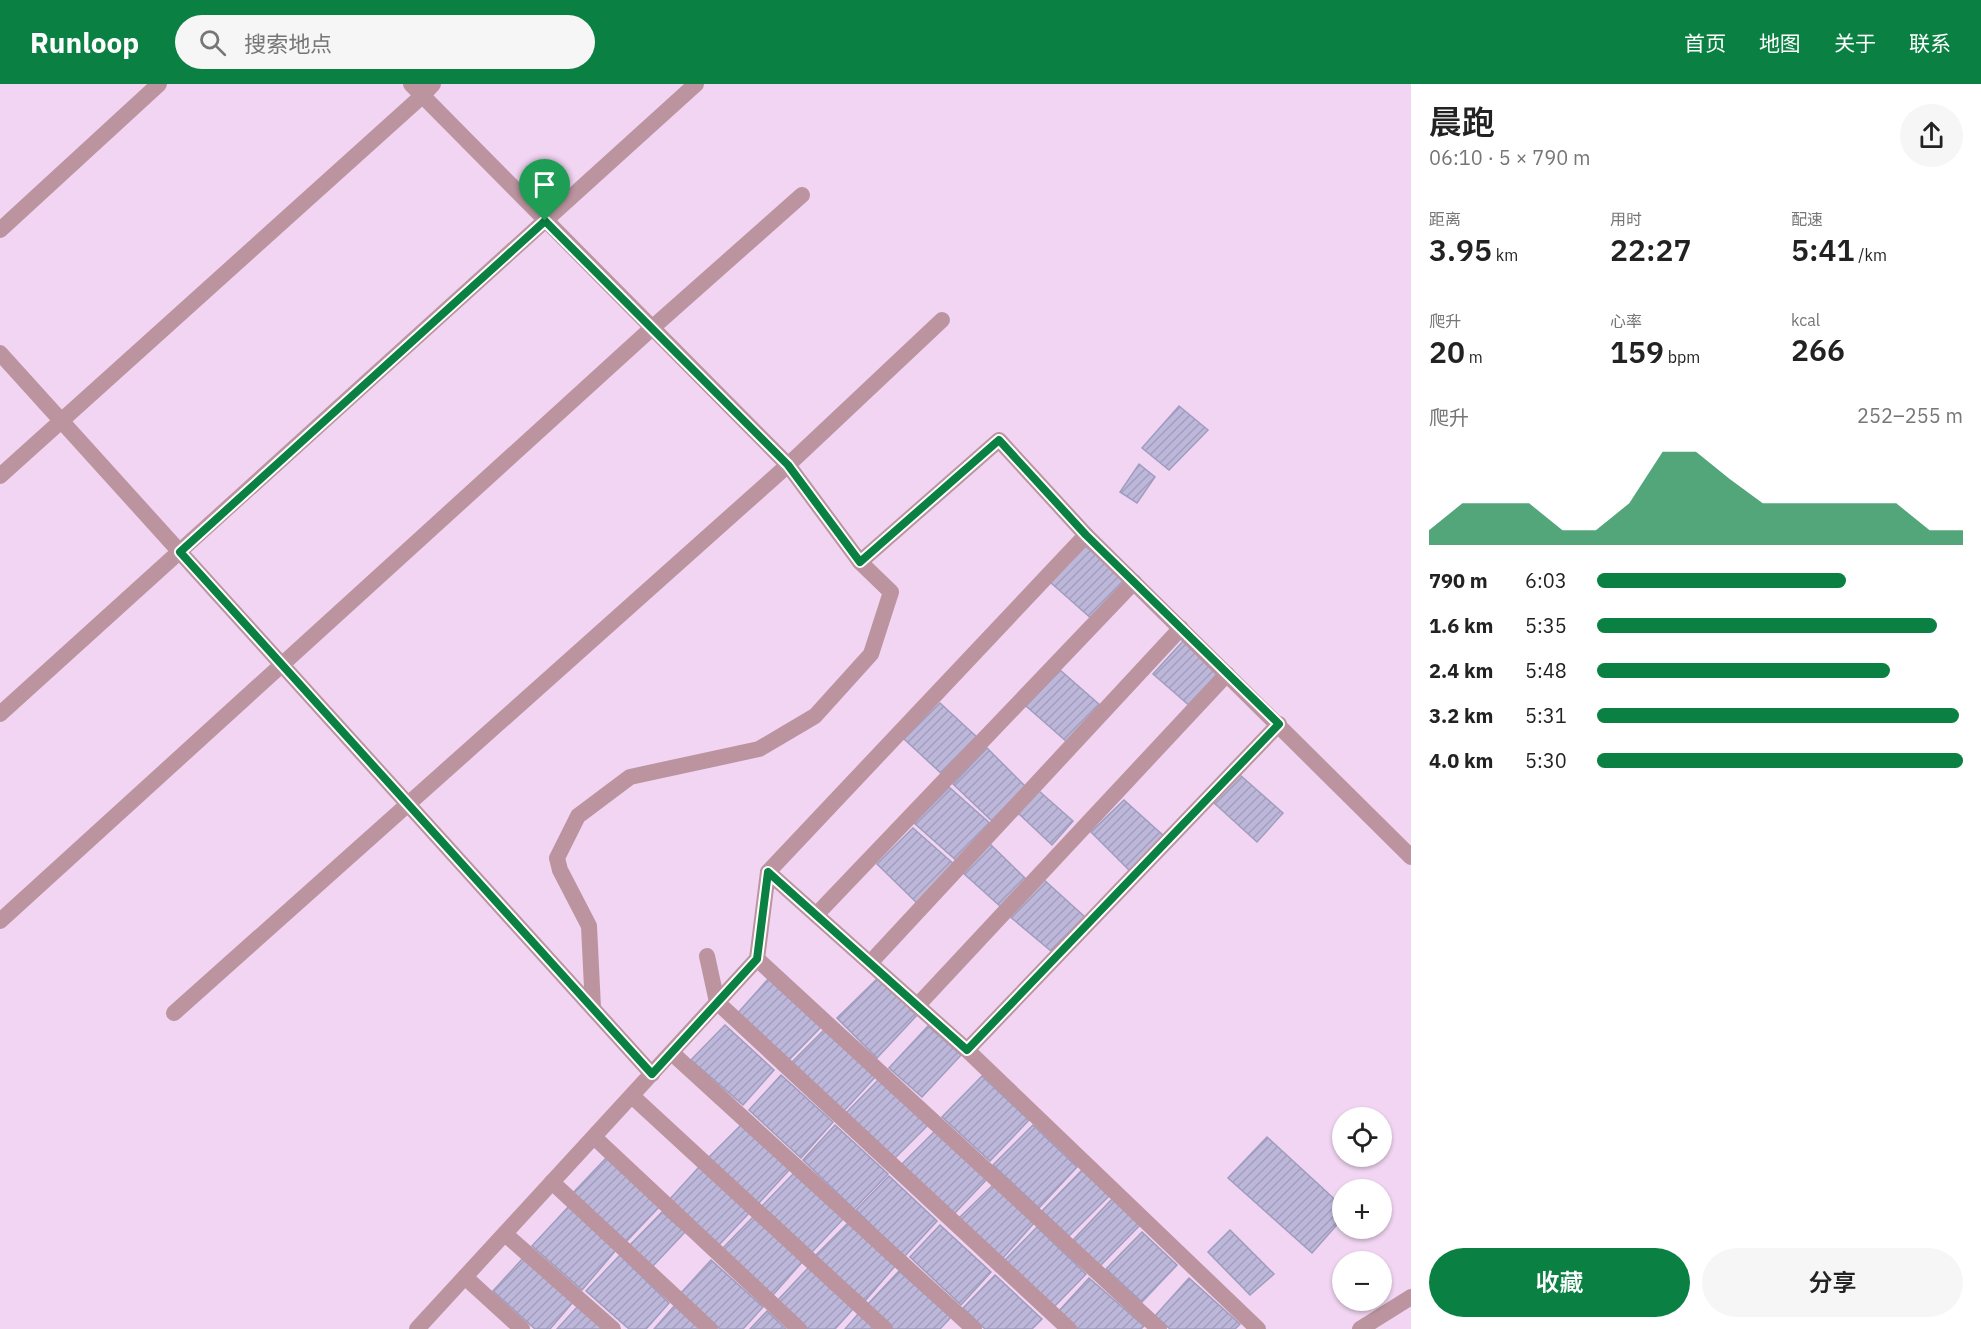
<!DOCTYPE html>
<html lang="zh">
<head>
<meta charset="utf-8">
<style>
  :root { --surface:#fff; --page:#f6f6f6; --text:#222; --muted:#767676; --accent:#0b8043 }
  body { margin:0; font-family:"IBM Plex Sans","Noto Sans SC",sans-serif; background:var(--page); color:var(--text); height:100vh; display:flex; flex-direction:column; font-size:22px; white-space:nowrap }
  * { box-sizing:border-box; margin:0 }
  p { font-size:20px; color:var(--muted) }
  .icon { flex:none; width:33px; height:33px; fill:none; stroke:currentColor; stroke-width:2; stroke-linecap:round; stroke-linejoin:round }
  .map { position:relative; flex:1; overflow:hidden }
  .sheet { display:flex; flex-direction:column; background:var(--surface); width:570px }
  .sheet>* { flex:none }
  .fabs { position:absolute; left:1332px; top:1023px; display:grid; gap:12px }
  .fabs a { display:grid; place-items:center; width:60px; height:60px; border-radius:50%; background:var(--surface); box-shadow:0 2px 4px #0004; font-size:30px }
  .pin { position:absolute; display:grid; place-items:center; width:51px; height:51px; color:#fff; margin:-62px -26px; border-radius:50% 50% 50% 0; rotate:-45deg; box-shadow:0 0 6px #0007 }
  .pin .icon { rotate:45deg }
  .round { display:grid; place-items:center; flex:none; width:63px; height:63px; border-radius:32px; background:var(--page) }
  .overview { display:flex; align-items:center; justify-content:space-between; height:102px; padding:0 18px }
  h1 { font-size:33px; font-weight:600; line-height:45px }
  .figures { display:grid; grid-template-columns:repeat(3,1fr); gap:9px; height:102px; padding:6px 18px }
  .figures div { display:grid; align-content:center }
  .figures b { font-size:30px; font-weight:600 }
  .figures small { font-size:16px; font-weight:400 }
  .figures p { font-size:16px }
  .chart { height:168px; padding:12px 18px }
  .chart p { display:flex; justify-content:space-between }
  .chart svg { width:100%; height:108px; margin-top:6px; fill:var(--accent); opacity:.7 }
  .button { display:flex; gap:12px; margin-top:auto; padding:12px 18px }
  .button a { flex:1; height:69px; border-radius:36px; background:var(--accent); color:#fff; font-size:24px; font-weight:600; line-height:69px; text-align:center }
  .button a+a { background:var(--page); color:var(--text) }
  ul { padding:0 18px; list-style:none; font-size:20px }
  li { display:grid; grid-template-columns:96px 72px 1fr; align-items:center; height:45px }
  li i { height:15px; border-radius:8px; background:var(--accent) }
  header { display:flex; align-items:center; gap:36px; box-sizing:border-box; height:84px; padding:0 30px; background:var(--accent); color:#fff }
  header strong { font-size:28px }
  nav { display:flex; gap:33px; margin-inline-start:auto; font-size:21px }
  .search { width:420px; height:54px; background:var(--page); display:flex; align-items:center; gap:15px; box-sizing:border-box; padding:0 21px; border-radius:33px; color:var(--muted); font-size:22px }
  main { display:flex; flex:1; min-height:0 }
  .map>svg:first-child { display:block }
</style>
</head>
<body>
<header>
<strong>Runloop</strong>
<div class="search"><svg class="icon" aria-label="search" viewBox="0 0 24 24"><circle cx="10" cy="10" r="6"/><path d="M15 15l6 6"/></svg>搜索地点</div>
<nav><a>首页</a><a>地图</a><a>关于</a><a>联系</a></nav>
</header>
<main>
<div class="map">
<svg width="1411" height="1245" viewBox="0 0 1411 1245">
  <defs>
    <pattern id="building-hatch" width="6" height="6" patternUnits="userSpaceOnUse" patternTransform="scale(1.5)"><rect width="6" height="6" fill="#bdb8db"/><path d="M-1 1l2-2M0 6l6-6M5 7l2-2" fill="none" stroke="#a29ebc"/></pattern>
  </defs>
  <rect width="100%" height="100%" fill="#f1d5f2"/>
  <g fill="url(#building-hatch)" stroke="#a09cbe" stroke-width="1.5">
    <path d="M1179,322L1208,346L1169,386L1142,364Z"/>
    <path d="M1139,380L1155,393L1137,419L1120,408Z"/>
    <path d="M1083,460L1128,499L1093,536L1050,498Z"/>
    <path d="M1184,556L1221,591L1191,623L1153,590Z"/>
    <path d="M1060,586L1100,621L1067,658L1026,622Z"/>
    <path d="M940,619L979,655L944,692L904,655Z"/>
    <path d="M987,664L1027,704L993,738L953,700Z"/>
    <path d="M1240,691L1283,729L1257,758L1213,718Z"/>
    <path d="M949,703L993,742L958,778L914,739Z"/>
    <path d="M1039,707L1073,737L1052,761L1018,729Z"/>
    <path d="M1124,716L1165,753L1131,788L1091,748Z"/>
    <path d="M913,744L956,782L919,821L877,780Z"/>
    <path d="M990,760L1027,796L1001,823L962,788Z"/>
    <path d="M1042,794L1085,833L1051,867L1008,831Z"/>
    <path d="M769,894L821,943L789,976L737,930Z"/>
    <path d="M878,894L919,929L877,974L837,934Z"/>
    <path d="M725,941L774,986L743,1021L691,976Z"/>
    <path d="M928,942L961,971L922,1013L889,984Z"/>
    <path d="M824,946L876,992L843,1028L790,980Z"/>
    <path d="M781,991L833,1038L801,1074L749,1026Z"/>
    <path d="M982,992L1029,1036L990,1077L942,1033Z"/>
    <path d="M879,995L928,1041L895,1074L846,1029Z"/>
    <path d="M742,1040L790,1085L758,1120L708,1074Z"/>
    <path d="M835,1041L888,1090L854,1125L803,1076Z"/>
    <path d="M1033,1041L1077,1083L1039,1124L993,1081Z"/>
    <path d="M936,1046L989,1093L954,1130L901,1081Z"/>
    <path d="M1267,1053L1342,1122V1135L1312,1169L1228,1094Z"/>
    <path d="M607,1073L660,1122L625,1159L572,1110Z"/>
    <path d="M699,1083L750,1128L718,1162L669,1116Z"/>
    <path d="M1082,1086L1109,1112L1069,1152L1042,1127Z"/>
    <path d="M794,1089L844,1134L812,1168L762,1122Z"/>
    <path d="M889,1092L937,1137L904,1173L856,1126Z"/>
    <path d="M994,1100L1034,1139L1002,1175L958,1135Z"/>
    <path d="M1113,1114L1141,1140L1100,1182L1073,1156Z"/>
    <path d="M570,1121L616,1166L582,1206L532,1162Z"/>
    <path d="M662,1128L685,1148L652,1183L629,1162Z"/>
    <path d="M753,1133L803,1177L773,1211L721,1166Z"/>
    <path d="M848,1139L895,1182L865,1217L815,1172Z"/>
    <path d="M940,1141L991,1188L961,1221L910,1173Z"/>
    <path d="M1037,1143L1086,1190L1054,1223L1004,1177Z"/>
    <path d="M1230,1146L1274,1190L1250,1211L1208,1168Z"/>
    <path d="M1142,1148L1177,1181L1142,1218L1106,1185Z"/>
    <path d="M620,1171L669,1219L646,1245H629L586,1207Z"/>
    <path d="M524,1173L573,1218L550,1245H535L493,1207Z"/>
    <path d="M711,1176L763,1223L743,1245H720L680,1210Z"/>
    <path d="M809,1183L853,1225L835,1245H808L777,1217Z"/>
    <path d="M899,1187L951,1233L940,1245H893L867,1221Z"/>
    <path d="M995,1191L1042,1235L1032,1245H985L963,1224Z"/>
    <path d="M1089,1194L1144,1242L1141,1245H1077L1058,1228Z"/>
    <path d="M1189,1194L1240,1240L1235,1245H1170L1155,1232Z"/>
    <path d="M579,1221L606,1245H557Z"/>
    <path d="M675,1221L700,1245H654Z"/>
    <path d="M767,1227L786,1245H750Z"/>
    <path d="M859,1229L876,1245H845Z"/>
  </g>
  <g fill="none" stroke-linecap="round" stroke-linejoin="round">
    <g stroke="#bb949f" stroke-width="16">
      <path d="M411,0L788,381L860,478L891,508L871,570L815,632L759,665L630,693L578,732L557,774L560,786L589,842L593,924"/>
      <path d="M0,146L159,0"/>
      <path d="M0,269L652,990"/>
      <path d="M0,392L422,12L433,0"/>
      <path d="M860,478L999,356L1086,451"/>
      <path d="M0,630L696,0"/>
      <path d="M816,831L1134,498"/>
      <path d="M0,837L652,244L802,111"/>
      <path d="M707,872L717,918L1069,1245"/>
      <path d="M757,875L1159,1245"/>
      <path d="M870,879L1181,544"/>
      <path d="M917,922L1227,590"/>
      <path d="M174,929L788,381L942,236"/>
      <path d="M967,966L1279,640"/>
      <path d="M672,969L974,1245"/>
      <path d="M632,1012L885,1245"/>
      <path d="M594,1053L799,1245"/>
      <path d="M552,1098L710,1245"/>
      <path d="M505,1150L613,1245"/>
      <path d="M465,1193L522,1245"/>
      <path d="M417,1245L757,875L768,788"/>
      <path d="M1258,1245L967,966L768,788L1086,451L1411,773"/>
      <path d="M1360,1245L1411,1213"/>
    </g>
  </g>
  <g fill="none" stroke-linecap="round" stroke-linejoin="round">
    <g stroke="#fff" stroke-width="12">
      <path id="route" d="M545,137L788,381L860,478L999,356L1086,451L1279,640L967,966L768,788L757,875L652,990L180,468Z"/>
    </g>
    <use href="#route" stroke="#0b8043" stroke-width="8"/>
  </g>
</svg>
<div class="fabs">
<a><svg class="icon" aria-label="locate" viewBox="0 0 24 24"><circle cx="12" cy="12" r="6"/><path d="M12 2v4M12 18v4M2 12h4M18 12h4"/></svg></a>
<a>+</a>
<a>−</a>
</div>
<div class="pin" style="left:545px;top:137px;background:#1e9e55"><svg class="icon" aria-label="arrive" viewBox="0 0 24 24"><path d="M6 21V4h12l-3 4 3 4H6"/></svg></div>
</div>
<section class="sheet">
<div class="overview"><div><h1>晨跑</h1><p>06:10 · 5 × 790 m</p></div><a class="round"><svg class="icon" aria-label="share" viewBox="0 0 24 24"><path d="M12 15V3M7 8l5-5 5 5M5 13v7h14v-7"/></svg></a></div>
<div class="figures">
<div><p>距离</p><b>3.95<small> km</small></b></div>
<div><p>用时</p><b>22:27</b></div>
<div><p>配速</p><b>5:41<small> /km</small></b></div>
</div>
<div class="figures">
<div><p>爬升</p><b>20<small> m</small></b></div>
<div><p>心率</p><b>159<small> bpm</small></b></div>
<div><p>kcal</p><b>266</b></div>
</div>
<div class="chart"><p><span>爬升</span>252–255 m</p>
<svg viewBox="0 0 160 44" preserveAspectRatio="none"><path d="M0 44V38L10 27L20 27L30 27L40 38L50 38L60 27L70 6L80 6L90 17L100 27L110 27L120 27L130 27L140 27L150 38L160 38V44z"/></svg>
</div>
<ul>
<li><b>790 m</b>6:03<i style="width:68%"></i></li>
<li><b>1.6 km</b>5:35<i style="width:93%"></i></li>
<li><b>2.4 km</b>5:48<i style="width:80%"></i></li>
<li><b>3.2 km</b>5:31<i style="width:99%"></i></li>
<li><b>4.0 km</b>5:30<i style="width:100%"></i></li>
</ul>
<div class="button"><a>收藏</a><a>分享</a></div>
</section>
</main>
</body>
</html>
